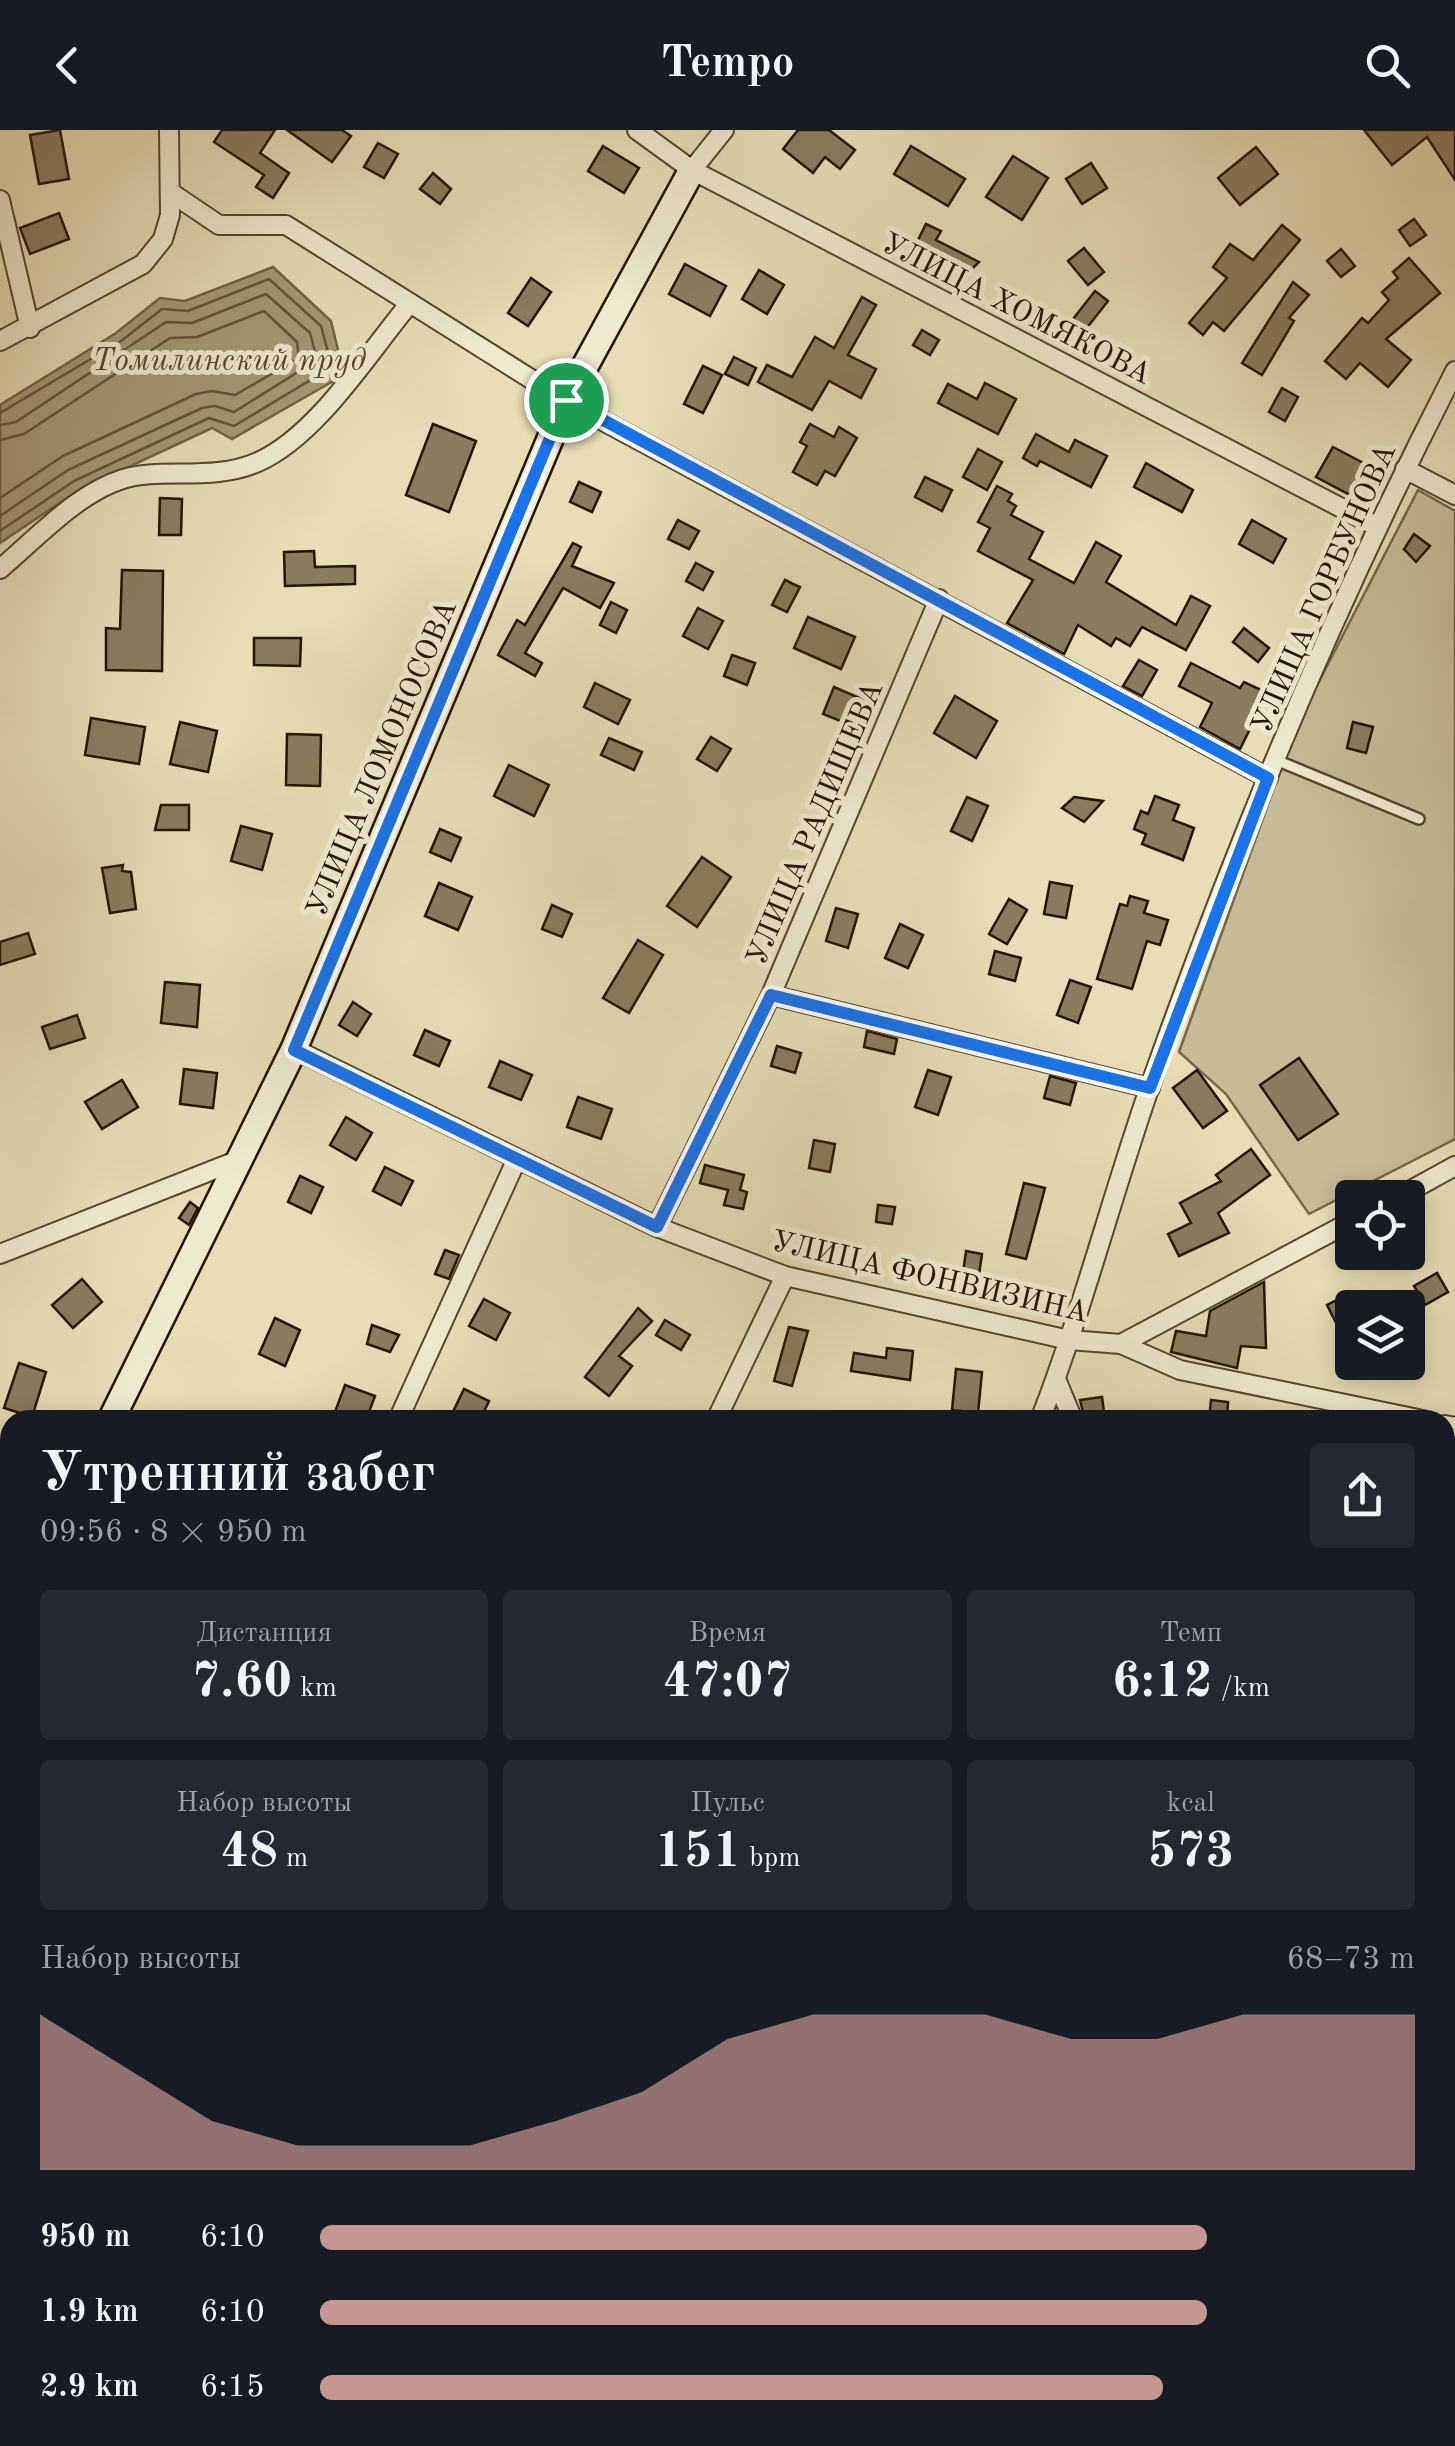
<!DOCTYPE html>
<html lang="ru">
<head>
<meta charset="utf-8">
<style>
  :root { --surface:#171b24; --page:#242831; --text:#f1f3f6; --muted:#9ea1a6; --accent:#c59692 }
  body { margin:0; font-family:"Old Standard TT",serif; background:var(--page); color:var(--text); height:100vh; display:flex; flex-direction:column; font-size:38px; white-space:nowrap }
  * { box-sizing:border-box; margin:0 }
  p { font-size:32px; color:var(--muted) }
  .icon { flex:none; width:55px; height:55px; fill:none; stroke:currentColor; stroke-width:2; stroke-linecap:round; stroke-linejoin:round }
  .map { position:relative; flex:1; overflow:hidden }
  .sheet { position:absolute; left:0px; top:1280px; width:1455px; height:1038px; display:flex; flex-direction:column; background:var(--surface); border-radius:30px 30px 0 0; box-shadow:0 5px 25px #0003 }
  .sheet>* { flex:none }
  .fabs { position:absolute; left:1335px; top:1050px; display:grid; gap:20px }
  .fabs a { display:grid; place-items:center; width:90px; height:90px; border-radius:10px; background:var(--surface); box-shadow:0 5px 25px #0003; font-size:50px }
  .pin { position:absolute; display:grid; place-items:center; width:85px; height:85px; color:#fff; margin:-42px; border:5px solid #fff; border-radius:50%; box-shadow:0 2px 10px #0007 }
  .round { display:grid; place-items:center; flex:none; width:105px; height:105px; border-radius:10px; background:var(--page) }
  .overview { display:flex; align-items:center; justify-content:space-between; height:170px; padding:0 40px }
  h1 { font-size:55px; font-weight:600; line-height:75px }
  .metrics { display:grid; grid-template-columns:repeat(3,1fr); gap:15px; height:170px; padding:10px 40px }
  .metrics div { display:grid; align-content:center; border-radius:10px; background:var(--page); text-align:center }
  .metrics b { font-size:50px; font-weight:600 }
  .metrics small { font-size:28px; font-weight:400 }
  .metrics p { font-size:28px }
  .chart { height:280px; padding:20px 40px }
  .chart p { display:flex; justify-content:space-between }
  .chart svg { width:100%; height:180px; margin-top:10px; fill:var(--accent); opacity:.7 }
  ul { padding:0 40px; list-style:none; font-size:32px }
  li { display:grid; grid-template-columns:160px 120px 1fr; align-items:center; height:75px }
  li i { height:25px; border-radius:12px; background:var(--accent) }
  header { display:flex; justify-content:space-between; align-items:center; height:130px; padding:0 40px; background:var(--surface); font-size:45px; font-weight:600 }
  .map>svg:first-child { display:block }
</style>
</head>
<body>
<header><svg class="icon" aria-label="back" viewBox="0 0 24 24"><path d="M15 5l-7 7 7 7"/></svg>Tempo<svg class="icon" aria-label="search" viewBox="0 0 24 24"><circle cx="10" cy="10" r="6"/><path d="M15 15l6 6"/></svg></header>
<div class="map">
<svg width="1455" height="2316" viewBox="0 0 1455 2316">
  <rect width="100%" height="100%" fill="#e7ddb6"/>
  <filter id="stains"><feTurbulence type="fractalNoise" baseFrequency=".002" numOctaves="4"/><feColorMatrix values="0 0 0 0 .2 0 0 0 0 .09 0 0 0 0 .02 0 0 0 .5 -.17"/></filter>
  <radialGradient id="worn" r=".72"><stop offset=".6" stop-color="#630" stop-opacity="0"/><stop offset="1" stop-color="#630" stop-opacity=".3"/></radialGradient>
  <path fill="#c6bb97" stroke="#76674c" stroke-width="2.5" d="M1418,360L1455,381V1009L1309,1084L1226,964L1179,922L1297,594Z"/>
  <path fill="#a59878" stroke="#726348" stroke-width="2.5" d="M273,137L331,191L344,245L232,309L212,298L79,360L0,413V275L116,203L160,168L185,171Z"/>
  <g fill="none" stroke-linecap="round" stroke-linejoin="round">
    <g stroke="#65563c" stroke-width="2.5">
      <path d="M0,283L121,211L162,179L188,181L269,149L321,196L332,237L234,296L209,288L74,351L0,401"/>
      <path d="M0,295L16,292L166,192L192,193L266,164L310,203L317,230L234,282L215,276L202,278L68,340L0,386"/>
      <path d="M0,310L24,304L170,208L197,207L264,181L297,212L299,228L235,265L212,261L196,264L63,326L0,368"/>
    </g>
  </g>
  <g fill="#8a7c5f" stroke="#251300" stroke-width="2.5">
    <path d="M60,0L69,49L39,54L30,5Z"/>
    <path d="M222,0H275L260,23L289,43L273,68L256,57L264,45L214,12Z"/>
    <path d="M287,0H342L351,6L332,32Z"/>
    <path d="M798,0H829L855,20L840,39L825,27L813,43L783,19Z"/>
    <path d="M1364,0H1455V50L1427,7L1392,35Z"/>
    <path d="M378,13L398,24L384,48L364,37Z"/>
    <path d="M603,16L639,38L624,63L588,41Z"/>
    <path d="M911,16L965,49L948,76L894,44Z"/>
    <path d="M1256,17L1278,44L1240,75L1218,48Z"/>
    <path d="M1013,26L1048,48L1022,90L986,67Z"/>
    <path d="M1091,33L1107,58L1082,74L1066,49Z"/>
    <path d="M433,43L451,59L440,74L420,59Z"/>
    <path d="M59,83L69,109L30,124L20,98Z"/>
    <path d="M1414,89L1426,105L1410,116L1399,100Z"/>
    <path d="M926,94L941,101L936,110L979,132L961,150L911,124Z"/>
    <path d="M1282,95L1300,110L1224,201L1213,192L1203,205L1189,193L1227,148L1213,137L1230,114L1253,130Z"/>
    <path d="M1084,118L1104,142L1088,155L1068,131Z"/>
    <path d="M1341,119L1355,136L1341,147L1327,131Z"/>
    <path d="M1409,128L1440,163L1386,209L1411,230L1388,257L1360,233L1346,249L1325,231L1362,188L1368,193L1389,170L1382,162L1398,148L1393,142Z"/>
    <path d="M685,134L726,156L710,186L669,164Z"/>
    <path d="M759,140L784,155L767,184L742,169Z"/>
    <path d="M531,148L551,162L528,196L508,183Z"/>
    <path d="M1293,152L1309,165L1289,188L1294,191L1262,245L1242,233Z"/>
    <path d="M1095,161L1108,171L1086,199L1073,189Z"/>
    <path d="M862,167L876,175L848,225L876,239L861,268L829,251L812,280L758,252L767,235L792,247L815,207L834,218Z"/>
    <path d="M922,200L939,210L930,225L913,215Z"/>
    <path d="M734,227L756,238L748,255L725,244Z"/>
    <path d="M703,236L722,245L703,283L684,274Z"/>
    <path d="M985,253L1016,269L998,304L938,273L948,254L977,269Z"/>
    <path d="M1282,258L1298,267L1285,291L1269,282Z"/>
    <path d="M433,294L476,311L449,382L406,365Z"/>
    <path d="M810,294L834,307L839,297L857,308L835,346L825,341L817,355L793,342L807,316L800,312Z"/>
    <path d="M1036,304L1069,322L1075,310L1107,326L1091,357L1040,331L1037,336L1023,328Z"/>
    <path d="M1333,317L1369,336L1352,366L1316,347Z"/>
    <path d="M978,319L1002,332L987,360L963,347Z"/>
    <path d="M1146,333L1193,360L1182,382L1134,357Z"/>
    <path d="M925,347L952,360L942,381L915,367Z"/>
    <path d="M579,352L601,362L592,382L570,372Z"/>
    <path d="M997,356L1012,364L1008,371L1016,376L1011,385L1043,402L1029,429L1074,453L1096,412L1121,426L1106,452L1176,495L1191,466L1210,476L1186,520L1142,497L1130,516L1116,508L1111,516L1078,495L1064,524L1007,493L1033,450L978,421L990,398L978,392Z"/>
    <path d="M160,368L182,369L181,405H159Z"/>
    <path d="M678,390L699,401L689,419L668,409Z"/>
    <path d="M1252,390L1286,409L1273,433L1239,414Z"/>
    <path d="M1414,404L1430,416L1416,432L1404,419Z"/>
    <path d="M573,413L581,417L572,436L614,453L600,478L563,458L525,523L542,533L535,546L498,525L517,490L525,495Z"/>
    <path d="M314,421L315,437L355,436V454L285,456L284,422Z"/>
    <path d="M696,433L713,442L703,460L686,451Z"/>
    <path d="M122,440L163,441L162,541L106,540V498L120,499Z"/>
    <path d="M785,450L800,457L787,482L772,475Z"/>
    <path d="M611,472L627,480L616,503L600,495Z"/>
    <path d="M698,478L723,491L708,519L683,506Z"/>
    <path d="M808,487L855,507L841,539L794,518Z"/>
    <path d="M1244,498L1269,518L1258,532L1233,512Z"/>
    <path d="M254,508H301L300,536L254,535Z"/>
    <path d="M732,525L755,533L747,555L724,546Z"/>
    <path d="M1139,530L1157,540L1142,566L1123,556Z"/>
    <path d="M1191,533L1240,558L1244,552L1268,563L1240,619L1200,597L1212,573L1179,556Z"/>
    <path d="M595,553L630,570L618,594L584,577Z"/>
    <path d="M834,557L864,570L853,596L823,584Z"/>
    <path d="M955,566L997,591L976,628L934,603Z"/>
    <path d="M91,588L145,597L139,634L85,625Z"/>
    <path d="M180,592L217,601L208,642L170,634Z"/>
    <path d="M1353,592L1373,597L1366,623L1347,618Z"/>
    <path d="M287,604L321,605L320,656L286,655Z"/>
    <path d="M711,607L731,619L717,641L697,629Z"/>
    <path d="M609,608L642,622L634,640L601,625Z"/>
    <path d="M509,635L549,655L534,686L494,666Z"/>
    <path d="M1155,666L1179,675L1173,690L1194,698L1183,730L1142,714L1146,704L1134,699L1141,681L1148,684Z"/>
    <path d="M967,667L988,676L972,711L951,701Z"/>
    <path d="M1074,667L1103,671L1084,692L1062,678Z"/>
    <path d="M161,675H189V700H155Z"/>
    <path d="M241,696L272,704L262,740L231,731Z"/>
    <path d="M440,699L461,708L451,731L430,722Z"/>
    <path d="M702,727L731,747L697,797L667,776Z"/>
    <path d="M123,735L122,741L131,742L136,779L110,783L102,738Z"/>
    <path d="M1050,752L1072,756L1066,788L1044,784Z"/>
    <path d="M439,753L472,767L458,800L425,786Z"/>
    <path d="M1130,766L1148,771L1144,783L1168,790L1160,815L1147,811L1132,859L1097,849L1120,774L1127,776Z"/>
    <path d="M1009,769L1027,780L1007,814L989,804Z"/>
    <path d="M552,775L572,784L562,807L542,799Z"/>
    <path d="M836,778L858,784L848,818L826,811Z"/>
    <path d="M900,794L923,805L908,838L885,828Z"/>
    <path d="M28,803L35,824L0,835V812Z"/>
    <path d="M638,810L663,825L629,883L603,868Z"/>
    <path d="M995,821L1021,828L1015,851L989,844Z"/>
    <path d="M1070,850L1091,857L1078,893L1057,885Z"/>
    <path d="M165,852L200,855L197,897L161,893Z"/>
    <path d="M353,872L371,884L357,906L339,895Z"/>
    <path d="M77,885L85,908L50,919L42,897Z"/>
    <path d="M425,900L450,911L439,936L414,925Z"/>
    <path d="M867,901L897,909L894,924L864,917Z"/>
    <path d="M777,916L801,923L795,943L771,936Z"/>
    <path d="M1299,928L1338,984L1298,1010L1260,955Z"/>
    <path d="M500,931L532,945L521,970L489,957Z"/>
    <path d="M184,939L217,943L213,978L180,974Z"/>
    <path d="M928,940L951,947L938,985L915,977Z"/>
    <path d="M1197,940L1227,981L1203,998L1173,958Z"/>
    <path d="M1050,946L1076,953L1070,975L1044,968Z"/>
    <path d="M122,950L138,977L102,999L85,972Z"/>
    <path d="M578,967L612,979L601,1009L567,997Z"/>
    <path d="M346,987L372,1003L356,1030L330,1015Z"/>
    <path d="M814,1010L835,1014L830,1042L809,1038Z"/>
    <path d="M1251,1019L1270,1045L1218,1083L1229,1103L1179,1126L1168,1104L1191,1093L1180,1073L1221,1051L1216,1045Z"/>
    <path d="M705,1035L744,1045L740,1060L747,1062L743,1079L724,1075L728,1060L700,1053Z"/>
    <path d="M385,1037L413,1051L401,1075L373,1061Z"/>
    <path d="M300,1046L323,1057L311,1083L288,1072Z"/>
    <path d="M1024,1053L1045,1058L1026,1129L1006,1124Z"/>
    <path d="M190,1072L198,1078L189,1095L179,1088Z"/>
    <path d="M878,1075L895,1077L892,1094L876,1092Z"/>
    <path d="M445,1120L459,1125L449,1149L435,1144Z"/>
    <path d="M966,1121L982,1124L979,1145L963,1143Z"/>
    <path d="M1437,1143L1448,1162L1425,1175L1414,1156Z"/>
    <path d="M82,1149L102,1172L73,1198L52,1175Z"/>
    <path d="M1264,1152L1266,1218L1241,1216L1237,1238L1171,1222L1176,1201L1206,1206L1210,1181Z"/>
    <path d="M1352,1162V1224L1327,1175Z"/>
    <path d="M484,1169L510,1183L496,1210L469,1196Z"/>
    <path d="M638,1178L652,1191L619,1226L632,1236L609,1266L585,1247Z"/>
    <path d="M275,1188L300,1200L285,1236L259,1224Z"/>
    <path d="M665,1190L690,1205L681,1220L656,1205Z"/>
    <path d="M372,1195L399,1205L390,1222L367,1214Z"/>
    <path d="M789,1197L808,1201L792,1256L774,1251Z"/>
    <path d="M887,1218L913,1221L910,1250L851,1241L854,1223L886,1228Z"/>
    <path d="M19,1233L46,1242L32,1287L4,1278Z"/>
    <path d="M956,1239L982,1242L978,1283L952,1280Z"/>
    <path d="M345,1255L375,1266L366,1290H332Z"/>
    <path d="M464,1259L489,1271L480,1290H449Z"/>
    <path d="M1102,1267L1105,1290H1085L1080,1270Z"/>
    <path d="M1211,1270L1228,1272L1227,1290H1209Z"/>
  </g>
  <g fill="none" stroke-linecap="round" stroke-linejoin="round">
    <g stroke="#56462e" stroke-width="14">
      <g id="lane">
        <path d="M1276,630L1419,689"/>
        <path d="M1445,1732L1455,1735"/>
      </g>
    </g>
    <g stroke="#56462e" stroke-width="22">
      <g id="street">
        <path d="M637,0L692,40L1378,397"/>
        <path d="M692,40L724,0"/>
        <path d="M173,64L219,95H286L566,271L1268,648"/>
        <path d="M0,70L30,198"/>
        <path d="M0,211L143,134L163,109L170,85L169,0"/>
        <path d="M1405,339L1455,365"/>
        <path d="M0,439C36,409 77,363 123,349C161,337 213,352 258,332C317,306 369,222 410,173"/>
        <path d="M771,865L1150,958"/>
        <path d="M294,919L657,1097L785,1146L1069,1210L1121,1214L1180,1240L1423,1290"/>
        <path d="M1397,1068L1455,1036"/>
        <path d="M657,1097L771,865L939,469"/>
        <path d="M0,1124L241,1029"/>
        <path d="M1121,1214L1352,1091"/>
        <path d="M1056,1249L1073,1290"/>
        <path d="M398,1290L516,1031"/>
        <path d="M716,1290L785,1146"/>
        <path d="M1040,1290C1082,1182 1111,1069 1149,959C1235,714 1336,472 1455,241"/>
        <path d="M1445,1295L1455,1297"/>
        <path d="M0,2143L10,2135"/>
        <path d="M925,2308L933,2316"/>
        <path d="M1147,2316L1152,2308"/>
      </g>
    </g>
    <g stroke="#251300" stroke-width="30">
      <g id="secondary">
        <path d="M111,1290L294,919L566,271L692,40"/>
        <path d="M0,1510L10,1490"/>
      </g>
    </g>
    <use href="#lane" stroke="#efe9d0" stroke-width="9"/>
    <use href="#street" stroke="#efe9d0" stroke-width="18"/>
    <use href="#secondary" stroke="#efe9d0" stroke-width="25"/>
  </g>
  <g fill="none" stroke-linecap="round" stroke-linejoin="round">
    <g stroke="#fff" stroke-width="20">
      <path id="route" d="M566,270L1268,648L1150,958L771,865L657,1097L294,920Z"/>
    </g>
    <use href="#route" stroke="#1a73e8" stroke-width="12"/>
  </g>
  <g text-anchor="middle" stroke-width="10" stroke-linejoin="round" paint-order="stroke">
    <g font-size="30" fill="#251300" stroke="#efe9d0">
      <text transform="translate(1017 178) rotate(27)" y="10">УЛИЦА ХОМЯКОВА</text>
      <text transform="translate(1323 458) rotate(-66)" y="10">УЛИЦА ГОРБУНОВА</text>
      <text transform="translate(381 628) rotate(-67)" y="10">УЛИЦА ЛОМОНОСОВА</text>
      <text transform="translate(814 693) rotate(-67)" y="10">УЛИЦА РАДИЩЕВА</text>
      <text transform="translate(930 1146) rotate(13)" y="10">УЛИЦА ФОНВИЗИНА</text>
    </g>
    <g font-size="32" font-style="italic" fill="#584830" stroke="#efe9d0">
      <text x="229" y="240">Томилинский пруд</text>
    </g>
  </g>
  <rect width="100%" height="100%" filter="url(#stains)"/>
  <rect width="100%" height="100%" fill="url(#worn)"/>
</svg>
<div class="fabs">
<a><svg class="icon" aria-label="locate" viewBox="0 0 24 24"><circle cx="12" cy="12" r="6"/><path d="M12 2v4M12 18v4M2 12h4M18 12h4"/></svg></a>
<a><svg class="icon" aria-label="layers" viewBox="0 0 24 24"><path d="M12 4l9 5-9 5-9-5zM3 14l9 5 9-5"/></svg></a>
</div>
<div class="pin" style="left:566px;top:270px;background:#1e9e55"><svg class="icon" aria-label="arrive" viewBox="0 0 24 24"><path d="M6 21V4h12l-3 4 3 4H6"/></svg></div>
<section class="sheet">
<div class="overview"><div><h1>Утренний забег</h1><p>09:56 · 8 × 950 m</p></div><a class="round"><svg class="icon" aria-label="share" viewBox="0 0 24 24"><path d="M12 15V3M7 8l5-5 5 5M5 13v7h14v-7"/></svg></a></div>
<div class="metrics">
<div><p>Дистанция</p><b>7.60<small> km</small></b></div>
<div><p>Время</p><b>47:07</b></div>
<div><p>Темп</p><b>6:12<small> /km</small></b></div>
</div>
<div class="metrics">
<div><p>Набор высоты</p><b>48<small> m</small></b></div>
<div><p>Пульс</p><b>151<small> bpm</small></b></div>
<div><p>kcal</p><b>573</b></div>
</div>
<div class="chart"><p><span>Набор высоты</span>68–73 m</p>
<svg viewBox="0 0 160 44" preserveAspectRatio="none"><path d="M0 44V6L10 19L20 32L30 38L40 38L50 38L60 32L70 25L80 12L90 6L100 6L110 6L120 12L130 12L140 6L150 6L160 6V44z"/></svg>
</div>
<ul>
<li><b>950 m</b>6:10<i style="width:81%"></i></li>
<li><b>1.9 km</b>6:10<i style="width:81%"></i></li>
<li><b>2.9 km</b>6:15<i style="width:77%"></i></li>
</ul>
</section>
</div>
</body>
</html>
